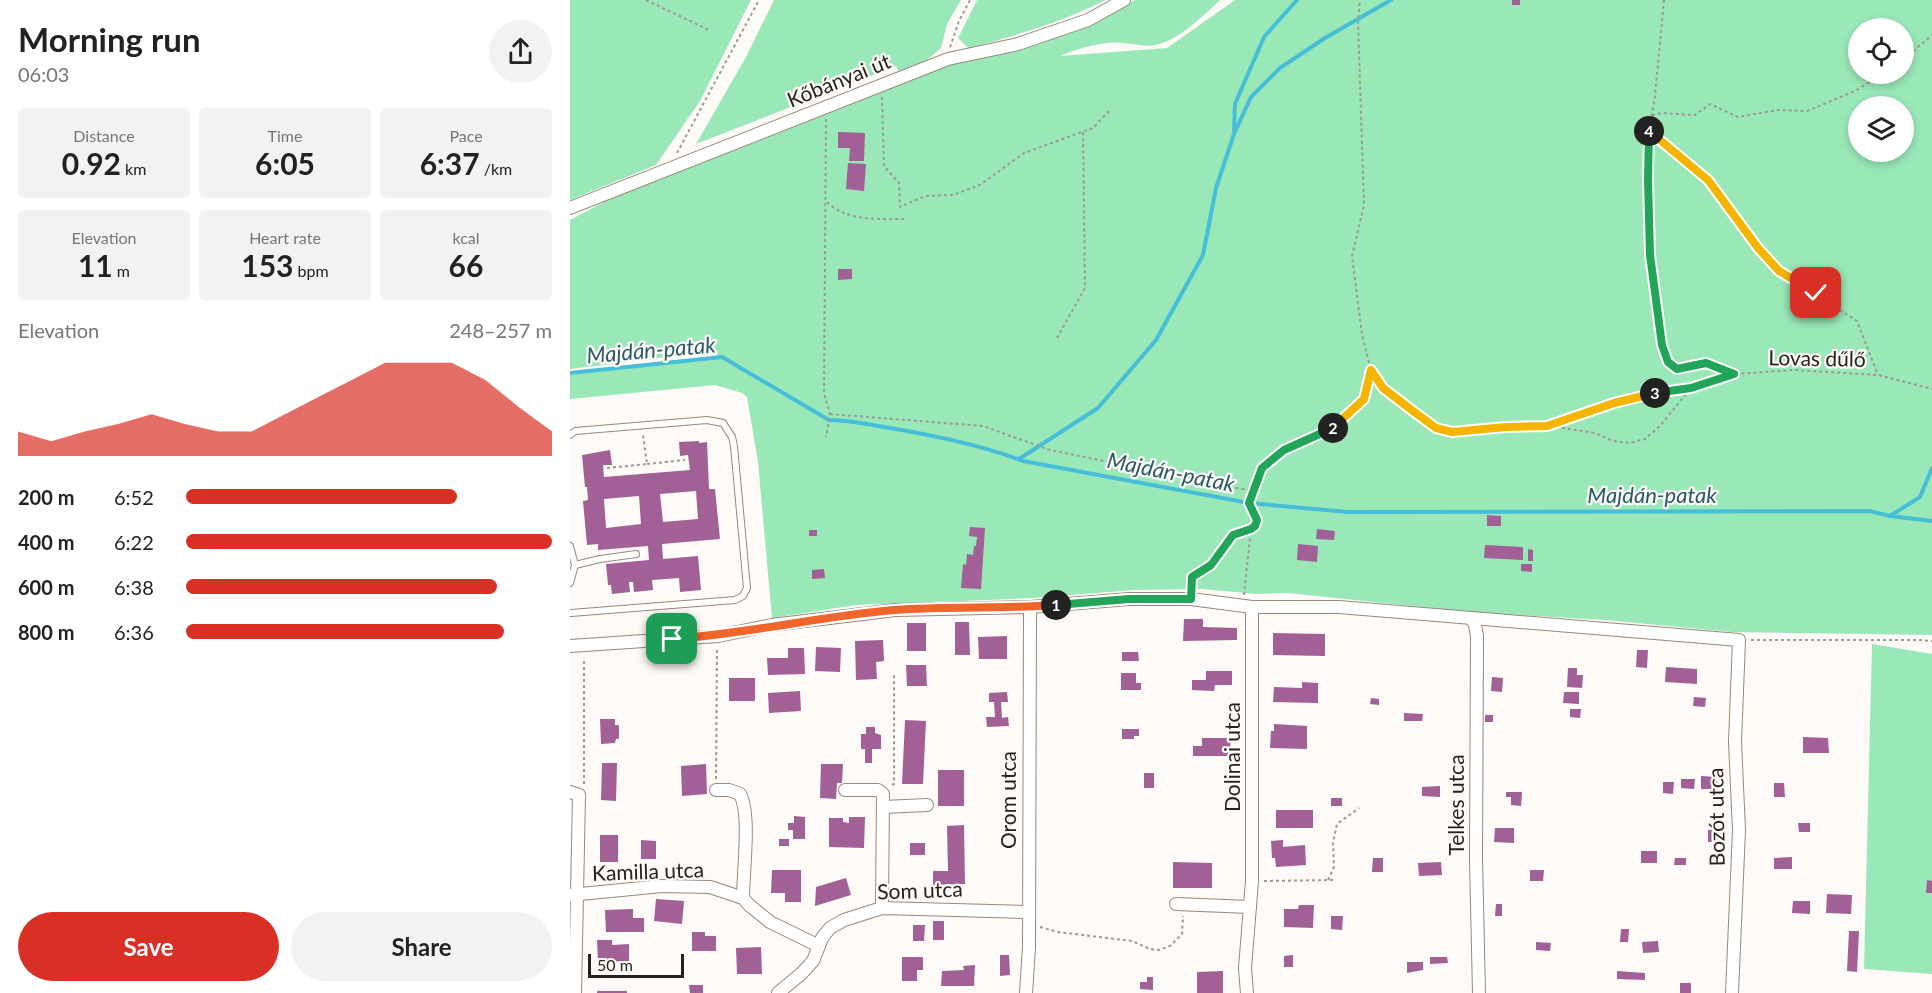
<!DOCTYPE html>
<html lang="en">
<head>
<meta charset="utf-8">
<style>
  :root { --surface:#fff; --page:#f2f2f2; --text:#222; --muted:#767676; --accent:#d93025 }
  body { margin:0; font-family:Lato,sans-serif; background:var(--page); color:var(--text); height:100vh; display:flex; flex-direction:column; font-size:22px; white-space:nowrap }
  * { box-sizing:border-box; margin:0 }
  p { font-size:20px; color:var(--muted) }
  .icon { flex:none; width:33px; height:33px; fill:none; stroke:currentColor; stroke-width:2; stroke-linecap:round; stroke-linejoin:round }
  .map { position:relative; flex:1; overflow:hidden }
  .panel { display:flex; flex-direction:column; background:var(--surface); width:570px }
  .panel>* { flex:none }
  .controls { position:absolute; left:1278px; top:18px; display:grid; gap:12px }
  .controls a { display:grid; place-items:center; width:66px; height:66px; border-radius:50%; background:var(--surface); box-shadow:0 3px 9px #0003; font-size:30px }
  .scale { position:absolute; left:18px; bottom:15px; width:96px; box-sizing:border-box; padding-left:6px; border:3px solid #27211b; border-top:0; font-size:16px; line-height:21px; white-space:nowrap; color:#27211b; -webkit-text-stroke:4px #fdfaf7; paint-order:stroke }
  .pin { position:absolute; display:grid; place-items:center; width:51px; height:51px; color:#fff; margin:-26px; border-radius:12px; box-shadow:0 3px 9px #0006 }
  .km { position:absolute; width:30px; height:30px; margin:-15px; border-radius:50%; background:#222; color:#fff; font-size:16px; line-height:30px; text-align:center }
  .round { display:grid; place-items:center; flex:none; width:63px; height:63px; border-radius:32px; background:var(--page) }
  .summary { display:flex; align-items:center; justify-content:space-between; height:102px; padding:0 18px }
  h1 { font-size:33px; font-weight:700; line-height:45px }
  .stats { display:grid; grid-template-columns:repeat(3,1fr); gap:9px; height:102px; padding:6px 18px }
  .stats div { display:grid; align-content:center; border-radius:6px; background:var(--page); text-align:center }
  .stats b { font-size:30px; font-weight:700 }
  .stats small { font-size:16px; font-weight:400 }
  .stats p { font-size:16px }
  .chart { height:168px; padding:12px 18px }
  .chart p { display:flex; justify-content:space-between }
  .chart svg { width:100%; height:108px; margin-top:6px; fill:var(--accent); opacity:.7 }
  .button { display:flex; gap:12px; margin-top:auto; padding:12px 18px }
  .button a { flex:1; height:69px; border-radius:36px; background:var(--accent); color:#fff; font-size:24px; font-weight:700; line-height:69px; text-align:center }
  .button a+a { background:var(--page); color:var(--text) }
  ul { padding:0 18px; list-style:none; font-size:20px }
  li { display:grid; grid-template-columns:96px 72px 1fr; align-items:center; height:45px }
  li i { height:15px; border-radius:8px; background:var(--accent) }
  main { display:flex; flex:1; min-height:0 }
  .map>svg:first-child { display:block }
</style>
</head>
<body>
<main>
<section class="panel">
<div class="summary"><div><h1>Morning run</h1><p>06:03</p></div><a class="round"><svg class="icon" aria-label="share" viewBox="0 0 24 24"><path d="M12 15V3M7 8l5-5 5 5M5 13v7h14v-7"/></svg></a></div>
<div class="stats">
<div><p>Distance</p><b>0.92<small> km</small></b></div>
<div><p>Time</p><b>6:05</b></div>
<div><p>Pace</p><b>6:37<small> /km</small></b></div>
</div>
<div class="stats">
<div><p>Elevation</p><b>11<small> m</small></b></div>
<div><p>Heart rate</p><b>153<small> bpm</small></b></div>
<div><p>kcal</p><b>66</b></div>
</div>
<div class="chart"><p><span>Elevation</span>248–257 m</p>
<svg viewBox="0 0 160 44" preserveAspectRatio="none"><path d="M0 44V34L10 38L20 34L30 31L40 27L50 31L60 34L70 34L80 27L90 20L100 13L110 6L120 6L130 6L140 13L150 24L160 34V44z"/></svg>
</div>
<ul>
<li><b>200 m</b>6:52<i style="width:74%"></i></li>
<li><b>400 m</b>6:22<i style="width:100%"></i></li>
<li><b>600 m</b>6:38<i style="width:85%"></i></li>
<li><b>800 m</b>6:36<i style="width:87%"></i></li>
</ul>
<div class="button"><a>Save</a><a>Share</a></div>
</section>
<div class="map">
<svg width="1362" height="993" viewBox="0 0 1362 993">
  <rect width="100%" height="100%" fill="#fdfaf7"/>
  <g fill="#9ae7b8" fill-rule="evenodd">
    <path d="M0,0H181L130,101L86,165L0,200Z"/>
    <path d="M204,0H391L377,24L371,48L357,60L329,72L326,66L126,144L176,57Z"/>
    <path d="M407,0H536C491,22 446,36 398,48L388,38Z"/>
    <path d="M565,0H650C634,15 608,41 585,45C574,47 564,44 553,43C536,40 505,49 490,56L597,48L665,0H1362V635L1162,632L1035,620L899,612L718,593L687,594L632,589L564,590L464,598L286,605L202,618L188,462L177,397L172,393L145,385L0,399V375L148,357L145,351L0,369V220L59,189L378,59L418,58L416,55L523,24ZM1288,28H1334V74H1288ZM1288,106H1334V152H1288Z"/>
    <path d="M1302,644L1362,654V974L1294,969Z"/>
  </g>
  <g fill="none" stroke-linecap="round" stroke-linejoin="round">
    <g stroke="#47bed7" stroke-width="4">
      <path d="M664,131L665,104L694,37L727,0"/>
      <path d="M0,373L152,357L259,420C277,420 296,424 314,427C361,435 408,444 453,461L679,503L778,512L1299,511L1320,516L1362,521"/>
      <path d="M449,459L528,408L586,340L633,255L646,188L664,134L681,97L710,68L755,38L821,0"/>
      <path d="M1320,516L1350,497L1362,468"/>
    </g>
  </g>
  <g fill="#a16096" fill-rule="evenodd">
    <rect x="942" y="0" width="8" height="5"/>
    <path d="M268,132L295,133L294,161H279L280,148H268Z"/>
    <path d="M278,163L296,164L294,191L276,189Z"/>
    <path d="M268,269H282V279L268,280Z"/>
    <path d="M129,441V443L137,442L139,489H145L150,539L92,544L93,559L128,556L131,590L110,592L109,578L82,580L83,590L64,592L63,582H59L60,592L42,594L41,585H38L36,564L79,560L78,546L28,550V544L17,545L13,501L18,500L17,487H15L12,455L40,450L42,465H33L34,477L120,470L118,455L110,456L109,442ZM126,491L128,519L93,522L90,494ZM69,496L71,524L36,528L34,499Z"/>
    <path d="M917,515L931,516V526H917Z"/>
    <path d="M400,527L415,528L411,589L391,588L393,564L396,565L397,554L403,555L404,546H406L407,537L399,536Z"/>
    <path d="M747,529L765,531L764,540L746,539Z"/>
    <rect x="239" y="530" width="8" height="6"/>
    <path d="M728,544L748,546L747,562L727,560Z"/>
    <path d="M915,545L953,547V560L914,558Z"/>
    <path d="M958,549L963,550V561H958Z"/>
    <path d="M951,564H962V572L951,571Z"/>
    <path d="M254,569L255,578L242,579V570Z"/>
    <path d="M614,619H633V627L667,628V640L613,641Z"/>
    <path d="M385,622H399L400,655H385Z"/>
    <rect x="337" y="623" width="19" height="28"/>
    <path d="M703,633L755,634V656L703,655Z"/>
    <path d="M437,636V659H409L408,637Z"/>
    <path d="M313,640L314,661L306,662L307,679L286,680L285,641Z"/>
    <path d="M246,647L271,648L270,672L245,671Z"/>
    <path d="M218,648H234L235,674L198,675L197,658H218Z"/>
    <path d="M1067,650H1078L1077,668L1066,667Z"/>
    <path d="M552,652H568L569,661H552Z"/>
    <path d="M336,665H356L357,686H337Z"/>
    <path d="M1096,667L1127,669V684L1095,682Z"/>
    <path d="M998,668H1007V675H1013L1012,688L997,687Z"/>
    <path d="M636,671H662V685H645L644,691L622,690V680H636Z"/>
    <path d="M551,673H566V683H571V690H551Z"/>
    <path d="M922,677L933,678L932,692L921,691Z"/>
    <rect x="159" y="678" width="26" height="23"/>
    <path d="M732,682L748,683V703L703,702L704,687L732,688Z"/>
    <path d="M230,691L231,711L199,713L198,693Z"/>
    <path d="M437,692L438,702H431L432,718L438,717L439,726L417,727L416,717H425L424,702H419V693Z"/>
    <path d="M994,692H1009V704L993,703Z"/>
    <path d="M1124,697L1136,698L1135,707L1123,706Z"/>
    <path d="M801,698L809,699V705L800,704Z"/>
    <path d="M1000,709H1011L1010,718L1000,717Z"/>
    <path d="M834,713L853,714L852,721H834Z"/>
    <rect x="915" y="715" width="8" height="7"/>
    <path d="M30,719H45V725H49V739H46L45,743L31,744Z"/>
    <path d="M335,720L356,721L353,784H332Z"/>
    <path d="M704,724L737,726V749L700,748L701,731H704Z"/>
    <path d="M296,727H305V733L311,735V749H302V763H295V749H291V734H296Z"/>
    <path d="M552,729H569V736H564V739H552Z"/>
    <path d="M1233,737L1258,738L1259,753H1233Z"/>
    <path d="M632,738H660L661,756H623V746H632Z"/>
    <path d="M32,763H47L46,801L31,800Z"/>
    <path d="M136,764L137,794L112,796L111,766Z"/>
    <path d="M251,764H273L272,783H267L266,799L250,798Z"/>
    <rect x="368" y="770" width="26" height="36"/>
    <rect x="574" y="773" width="10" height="15"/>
    <path d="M1131,776L1147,777V789H1131Z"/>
    <path d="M1111,779H1125L1124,789L1111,788Z"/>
    <path d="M1093,782H1104L1103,794L1093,793Z"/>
    <path d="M1204,783H1214L1215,797H1204Z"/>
    <path d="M870,786V797L852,796V787Z"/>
    <path d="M936,792H952L951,806L941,805V797H936Z"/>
    <rect x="761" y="798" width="11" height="8"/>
    <rect x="706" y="810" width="37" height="18"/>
    <path d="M224,816L235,817V839H223V830H218V823H224Z"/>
    <path d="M279,817H295L294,848L259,847V818H273V822L279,823Z"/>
    <path d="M1228,823H1240V832H1229Z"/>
    <path d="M394,825L395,884L363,885V871H378L377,826Z"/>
    <path d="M925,828H944V843L924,842Z"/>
    <path d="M1138,830H1152L1153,841L1138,842Z"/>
    <rect x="30" y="835" width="18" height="27"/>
    <rect x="209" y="839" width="10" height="7"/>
    <path d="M71,840L86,841V859H71Z"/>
    <path d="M713,840V847L735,845L736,865L706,867L705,858H702L701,841Z"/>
    <rect x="340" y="843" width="15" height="12"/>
    <rect x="1071" y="851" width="16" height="12"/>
    <path d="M1222,857V869H1204V858Z"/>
    <path d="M803,858H813V872H802Z"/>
    <path d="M1105,858H1116V865H1104Z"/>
    <path d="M603,862L642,863V888H603Z"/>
    <path d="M871,862L872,875L849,876L848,863Z"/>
    <path d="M202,870H231V902H215V893H201Z"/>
    <path d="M960,870H974L973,881H960Z"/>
    <path d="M276,878L281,895L245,906L246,887Z"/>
    <path d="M1357,880L1362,881V893H1356Z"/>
    <path d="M1257,894L1282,895L1281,914L1256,913Z"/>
    <path d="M86,899L114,901L112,924L84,921Z"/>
    <path d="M1223,901H1240V914L1222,913Z"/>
    <path d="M926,904H932V916H925Z"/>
    <path d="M729,905H744L743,928L714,927V909H728Z"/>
    <path d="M63,909V918H74V932H36L35,910Z"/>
    <path d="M761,916H773L772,930L761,929Z"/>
    <rect x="363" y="921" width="11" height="19"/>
    <path d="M343,925H355L354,941H343Z"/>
    <path d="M1051,929H1059L1058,942H1050Z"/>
    <path d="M1279,931H1289L1287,972L1277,971Z"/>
    <path d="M122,932H135V936H146V951H122Z"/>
    <path d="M27,940H42V945L59,944V961L28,962Z"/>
    <path d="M1088,941L1089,952L1073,953L1072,942Z"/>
    <path d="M966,942L981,943L980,951L966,950Z"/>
    <path d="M191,947L192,974H167L166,948Z"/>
    <path d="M430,955H439L440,975L430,976Z"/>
    <path d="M723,955V967H714V956Z"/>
    <path d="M332,957H353V970H347V981H332Z"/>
    <path d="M860,957H877L878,963L860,964Z"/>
    <path d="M837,962H853V970L837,973Z"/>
    <path d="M405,965L404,986H371L372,971L394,970L393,966Z"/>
    <path d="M653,971V993H627V972Z"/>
    <path d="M1047,971L1075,973V980L1047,979Z"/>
    <path d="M577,977H583V990L570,989V982H577Z"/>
    <rect x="1110" y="983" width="11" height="10"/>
    <path d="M119,985H133V993H120Z"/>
    <rect x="27" y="991" width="30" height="2"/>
  </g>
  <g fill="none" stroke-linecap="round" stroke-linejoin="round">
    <g stroke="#98887a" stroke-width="8">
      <g id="service">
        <path d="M0,435L5,431L137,420L153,423L162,437L164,446L177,588L173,596L165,600L1,613"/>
        <path d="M0,546L5,565L0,583"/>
        <path d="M5,565L30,559L66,554"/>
      </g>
    </g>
    <g stroke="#98887a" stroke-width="14">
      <g id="minor">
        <path d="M0,208L378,59L448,44L518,20L554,0"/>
        <path d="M901,618L905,625L907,636L906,859L909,993"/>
        <path d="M0,646L148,636L202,625L325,610L460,607L559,599H621L682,607H769L1169,640L1165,742L1169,830L1162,993"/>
        <path d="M146,790H159L170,794C181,814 173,872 173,898"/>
        <path d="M275,790H308L313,794L312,908"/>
        <path d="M0,792L9,795L5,993"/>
        <path d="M313,807L357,805"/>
        <path d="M0,895L92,886L140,887L173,898L179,905L200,922L249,946"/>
        <path d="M606,904L680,907"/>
        <path d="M208,993L231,974L243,961L252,938L260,928L274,920L312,908L458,912"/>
        <path d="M456,993L459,947L460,607"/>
        <path d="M677,993L675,968L682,881V607"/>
      </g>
    </g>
    <g stroke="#9d9994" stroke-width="2" stroke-dasharray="3 3" stroke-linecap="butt">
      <path d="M76,0L139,30"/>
      <path d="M1094,0L1085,96L1079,130L1138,180L1188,248L1209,271L1287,321L1308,375"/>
      <path d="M380,47L389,21L400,0"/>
      <path d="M1334,59L1362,35"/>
      <path d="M312,97L314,166L329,183L330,207L355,196L383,195L410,185L454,153L523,128L540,110"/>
      <path d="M1082,115L1092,113L1125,115L1140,104L1168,117L1208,110L1237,111L1285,91L1312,74"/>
      <path d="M256,119L254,393L260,414L256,437"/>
      <path d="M1079,130L1078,181L1080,254L1092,345L1098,362L1107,369L1136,363L1165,374"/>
      <path d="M107,153L189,0"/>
      <path d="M257,202C277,222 311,219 337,219"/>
      <path d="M487,338L515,288L513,132"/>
      <path d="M801,370L813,388L865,428L882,432L936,427L977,426L1075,394L1121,388L1165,374L1224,370L1308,375L1362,389"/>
      <path d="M260,414L413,426L480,450L682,491"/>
      <path d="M980,426L1025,433L1043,441L1060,443L1075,439L1090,426L1120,389"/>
      <path d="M77,464L115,460"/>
      <path d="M37,468L77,464L73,435"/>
      <path d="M622,587V577L641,565L663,535L681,529L685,526L687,520L679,503L692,468L714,450L760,430L794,399L801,370L792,335L782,256L794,205L788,22L790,0"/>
      <path d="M674,595L681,529"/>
      <path d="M1181,640H1348L1362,641"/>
      <path d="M146,779L147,649"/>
      <path d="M14,784V658"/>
      <path d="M322,785L324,784V673"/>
      <path d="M758,880L764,867L763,843L767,824L789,808"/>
      <path d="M694,881L763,880"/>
      <path d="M470,927L488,932L562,941L580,949L589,950L600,946L612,934L613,916"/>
    </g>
    <use href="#service" stroke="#fff" stroke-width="6"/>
    <use href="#minor" stroke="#fff" stroke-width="12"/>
  </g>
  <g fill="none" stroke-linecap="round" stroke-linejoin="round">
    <g stroke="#fff" stroke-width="12">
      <path id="split-1" d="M102,639C177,634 250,616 325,610C379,606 433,609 486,605"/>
    </g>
    <g stroke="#fff" stroke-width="12">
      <path id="split-2" d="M486,605L559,599H621L622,577L641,565L663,535L681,529L685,526L687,520L679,503L692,468L714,450L763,428"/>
    </g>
    <g stroke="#fff" stroke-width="12">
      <path id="split-3" d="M763,428L794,399L801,370L813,388L839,408L866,428L882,432L936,427L977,426L1044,403L1085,393"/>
    </g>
    <g stroke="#fff" stroke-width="12">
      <path id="split-4" d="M1079,131L1078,180L1080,255L1092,345L1098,362L1107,369L1136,363L1164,374L1121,388L1085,393"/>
    </g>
    <g stroke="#fff" stroke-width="12">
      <path id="split-5" d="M1079,131L1138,180L1188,248L1209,271L1246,293"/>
    </g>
    <use href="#split-1" stroke="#f0652b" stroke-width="8"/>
    <use href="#split-2" stroke="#22a559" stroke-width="8"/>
    <use href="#split-3" stroke="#f5b400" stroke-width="8"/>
    <use href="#split-4" stroke="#22a559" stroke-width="8"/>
    <use href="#split-5" stroke="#f5b400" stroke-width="8"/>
  </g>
  <g text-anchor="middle" stroke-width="4.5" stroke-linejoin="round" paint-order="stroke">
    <g font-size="21" fill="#27211b" stroke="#fdfaf7">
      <text transform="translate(269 81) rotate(-22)" y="7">Kőbányai út</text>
      <text transform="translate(1247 359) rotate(1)" y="7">Lovas dűlő</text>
      <text transform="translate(663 757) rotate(-90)" y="7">Dolinai utca</text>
      <text transform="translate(439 800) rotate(-90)" y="7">Orom utca</text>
      <text transform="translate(887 805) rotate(-90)" y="7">Telkes utca</text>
      <text transform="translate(1147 817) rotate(-91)" y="7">Bozót utca</text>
      <text transform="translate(78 872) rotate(-2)" y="7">Kamilla utca</text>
      <text transform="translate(350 891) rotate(-2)" y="7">Som utca</text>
    </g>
    <g font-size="22" font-style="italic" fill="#285a65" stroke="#fdfaf7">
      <text transform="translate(81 350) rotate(-5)" y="8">Majdán-patak</text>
      <text transform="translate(601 472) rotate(11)" y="8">Majdán-patak</text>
      <text x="1082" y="503">Majdán-patak</text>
    </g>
  </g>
</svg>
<div class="controls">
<a><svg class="icon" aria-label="locate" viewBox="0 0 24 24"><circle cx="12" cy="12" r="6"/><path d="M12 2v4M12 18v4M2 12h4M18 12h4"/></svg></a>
<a><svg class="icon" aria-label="layers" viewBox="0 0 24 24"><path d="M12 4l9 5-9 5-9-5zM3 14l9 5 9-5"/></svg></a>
</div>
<div class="scale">50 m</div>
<div class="pin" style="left:102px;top:639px;background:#1e9e55"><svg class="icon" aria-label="arrive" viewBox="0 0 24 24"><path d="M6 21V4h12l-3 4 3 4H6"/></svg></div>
<div class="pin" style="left:1246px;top:293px;background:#d93025"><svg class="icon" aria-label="check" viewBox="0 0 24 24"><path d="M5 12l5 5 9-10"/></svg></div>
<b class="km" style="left:486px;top:605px">1</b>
<b class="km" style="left:763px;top:428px">2</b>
<b class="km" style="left:1085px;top:393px">3</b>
<b class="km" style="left:1079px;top:131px">4</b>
</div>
</main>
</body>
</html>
